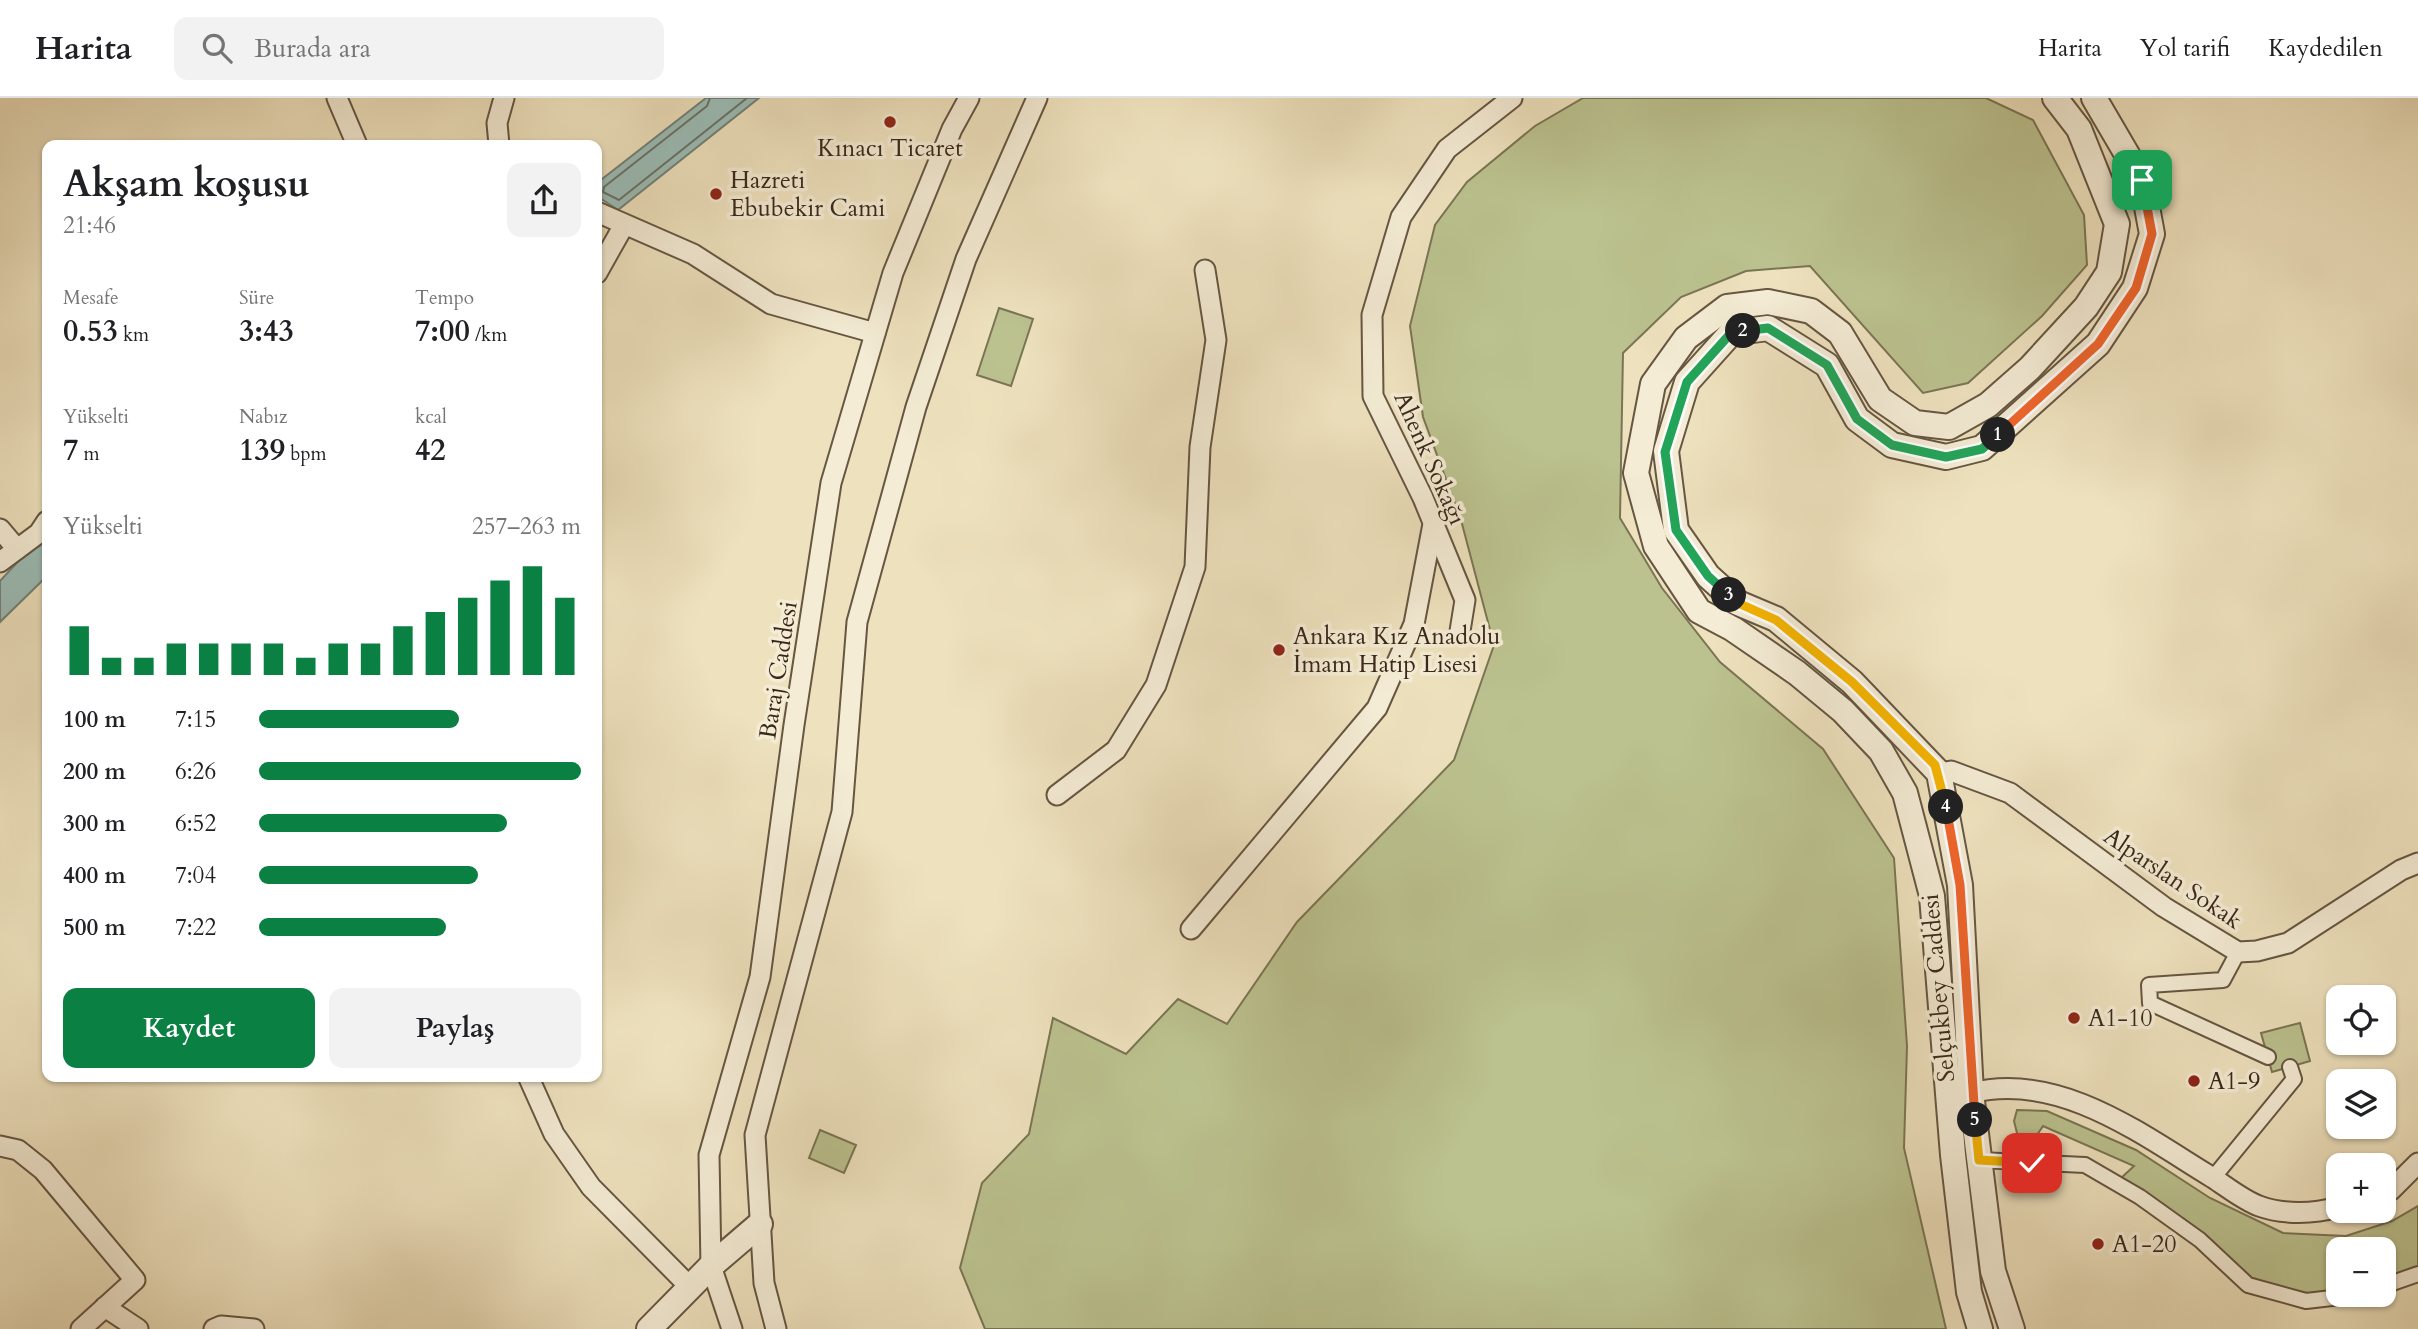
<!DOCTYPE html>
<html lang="tr">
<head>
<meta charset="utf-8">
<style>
  :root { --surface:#fff; --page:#f2f2f2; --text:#202124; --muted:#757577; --line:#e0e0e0; --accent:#0b8043 }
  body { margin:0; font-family:Cardo,serif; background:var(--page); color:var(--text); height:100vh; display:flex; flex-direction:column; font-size:26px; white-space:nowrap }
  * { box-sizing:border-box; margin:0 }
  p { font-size:23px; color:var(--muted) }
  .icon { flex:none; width:38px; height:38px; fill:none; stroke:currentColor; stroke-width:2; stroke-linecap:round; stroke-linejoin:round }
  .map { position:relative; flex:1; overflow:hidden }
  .details { position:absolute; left:42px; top:42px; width:560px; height:942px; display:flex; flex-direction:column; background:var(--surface); border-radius:14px; box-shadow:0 2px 5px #0004 }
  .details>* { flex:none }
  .controls { position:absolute; left:2326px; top:887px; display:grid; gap:14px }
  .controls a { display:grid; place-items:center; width:70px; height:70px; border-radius:14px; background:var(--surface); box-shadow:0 2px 5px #0004; font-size:35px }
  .pin { position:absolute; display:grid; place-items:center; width:60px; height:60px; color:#fff; margin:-30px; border-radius:14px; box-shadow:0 4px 10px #0006 }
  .km { position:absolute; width:35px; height:35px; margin:-18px; border-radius:50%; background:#222; color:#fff; font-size:19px; line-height:35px; text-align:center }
  .round { display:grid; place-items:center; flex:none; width:74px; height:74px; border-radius:14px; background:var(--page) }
  .overview { display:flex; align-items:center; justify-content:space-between; height:119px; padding:0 21px }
  h1 { font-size:38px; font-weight:700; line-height:52px }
  .metrics { display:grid; grid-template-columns:repeat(3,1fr); gap:10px; height:119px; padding:7px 21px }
  .metrics div { display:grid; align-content:center }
  .metrics b { font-size:30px; font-weight:700 }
  .metrics small { font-size:19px; font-weight:400 }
  .metrics p { font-size:19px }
  .chart { height:196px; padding:14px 21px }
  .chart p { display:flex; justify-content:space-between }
  .chart svg { width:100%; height:126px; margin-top:7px; stroke:var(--accent); stroke-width:6 }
  .action { display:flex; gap:14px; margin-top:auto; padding:14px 21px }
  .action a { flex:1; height:80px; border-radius:14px; background:var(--accent); color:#fff; font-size:28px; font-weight:700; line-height:80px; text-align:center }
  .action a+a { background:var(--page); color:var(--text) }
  ul { padding:0 21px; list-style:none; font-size:23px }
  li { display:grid; grid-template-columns:112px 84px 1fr; align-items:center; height:52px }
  li i { height:18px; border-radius:9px; background:var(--accent) }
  header { display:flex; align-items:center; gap:42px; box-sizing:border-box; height:98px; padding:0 35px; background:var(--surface); border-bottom:2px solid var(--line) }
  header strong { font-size:33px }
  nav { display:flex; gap:38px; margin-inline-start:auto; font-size:24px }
  .search { width:490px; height:63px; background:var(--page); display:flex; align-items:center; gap:18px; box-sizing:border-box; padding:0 24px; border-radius:14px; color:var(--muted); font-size:26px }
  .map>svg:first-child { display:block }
</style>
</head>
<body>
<header>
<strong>Harita</strong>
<div class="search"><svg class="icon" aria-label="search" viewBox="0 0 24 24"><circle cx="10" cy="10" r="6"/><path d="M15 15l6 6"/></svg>Burada ara</div>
<nav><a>Harita</a><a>Yol tarifi</a><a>Kaydedilen</a></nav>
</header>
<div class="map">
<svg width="2418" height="1231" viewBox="0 0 2418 1231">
  <rect width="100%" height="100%" fill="#eee2be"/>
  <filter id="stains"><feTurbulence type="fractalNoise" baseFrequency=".00286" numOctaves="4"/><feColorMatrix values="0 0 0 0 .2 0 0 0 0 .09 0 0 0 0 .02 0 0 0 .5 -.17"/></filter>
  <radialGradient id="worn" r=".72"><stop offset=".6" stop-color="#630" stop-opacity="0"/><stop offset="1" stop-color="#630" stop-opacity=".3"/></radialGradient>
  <g fill="#bbc28f" stroke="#7a7554" stroke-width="2">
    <path d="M1583,0H1986L2033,22L2084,117L2087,167L2042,218L1968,285L1923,295L1810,168L1746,173L1681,199L1623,255L1620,420L1662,490L1720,564L1823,651L1894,760L1907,948L1904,1050L1946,1231H985L960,1170L982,1085L1029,1036L1053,920L1126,956L1178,901L1227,926L1297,824L1454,662L1494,547L1461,422L1423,319L1410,228L1435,127L1467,84L1535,28Z"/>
    <path d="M999,210L1033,221L1011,288L977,277Z"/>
    <path d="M2300,925L2310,963L2272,974L2261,935Z"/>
    <path d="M2017,1012L2047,1013L2136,1052L2210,1100L2283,1135L2346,1138L2392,1123L2418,1108V1176L2384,1188V1152H2338V1197L2306,1203L2252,1188L2119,1082L2134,1068L2043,1028L2031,1046L2019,1043L2014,1023Z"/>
    <path d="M820,1032L856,1047L844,1075L809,1060Z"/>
  </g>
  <g fill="#9bbdb7" stroke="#748178" stroke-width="2">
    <path d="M706,0H759L618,112L597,98V85Z"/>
    <path d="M47,432V478L0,524V483Z"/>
  </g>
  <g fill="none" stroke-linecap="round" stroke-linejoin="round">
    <path stroke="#6a7268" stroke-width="2" d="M710,0L707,8L604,89L603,94L619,102L747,0"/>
    <g stroke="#665642" stroke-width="18">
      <g id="pedestrian">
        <path d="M2238,854L2223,882L2149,887L2150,905L2268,959"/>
        <path d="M1979,1062L2085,1067L2140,1099L2200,1142L2248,1187L2306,1203L2358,1197"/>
        <path d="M2213,1080L2294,981L2290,969"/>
        <path d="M2384,1188L2418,1176"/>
      </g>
    </g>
    <g stroke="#665642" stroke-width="23">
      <g id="minor">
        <path d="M337,0L357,47"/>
        <path d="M499,47L497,25L504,0"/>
        <path d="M597,114L693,156L771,206L875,235"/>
        <path d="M597,175L624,127"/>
        <path d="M0,431L17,451"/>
        <path d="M0,464L39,435L47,423"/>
        <path d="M1460,533L1465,502L1423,400L1373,298L1372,217L1401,119L1447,51L1512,0"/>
        <path d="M1939,675L1951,673L2010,695L2164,809L2238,854L2257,853L2288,845L2401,772L2418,765"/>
        <path d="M1057,697L1116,652L1156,587L1195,469L1200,349L1216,242L1205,172"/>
        <path d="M1191,831L1377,610L1414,526L1433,426"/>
        <path d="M528,978L554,1036L591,1089L690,1189"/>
        <path d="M1971,995C2060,973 2142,1037 2213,1080C2227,1089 2243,1102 2259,1108C2284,1117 2314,1116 2338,1109"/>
        <path d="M0,1048L18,1052L43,1072L135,1182L81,1231"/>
        <path d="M2384,1094L2391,1092L2418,1065"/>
        <path d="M105,1209L138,1231"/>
        <path d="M214,1231L221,1228L254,1231"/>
        <path d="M732,1231L711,1168L709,1057L760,879L794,627L831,385L893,175L952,31L969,0"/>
        <path d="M776,1231L764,1185L755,1037L842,714L857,524L916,309L966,161L1037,0"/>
      </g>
    </g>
    <g stroke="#665642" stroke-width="28">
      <g id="tertiary">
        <path d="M649,1231L711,1168L760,1126"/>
        <path d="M1980,1231L1969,1194L1953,1057L1932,798L1905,695L1881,653L1843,613L1797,575L1733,531L1699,513L1656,448L1636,375L1653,286L1686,240L1727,209L1768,204L1811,213L1840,235L1880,301L1915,325L1949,329L1988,307L2030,270L2086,209L2109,174L2117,126L2079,31L2055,0"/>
        <path d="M2012,1231L1993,1173L1971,995L1960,787L1939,675L1852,584L1776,521L1738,505L1708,478L1676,432L1666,353L1687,284L1731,235L1768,230L1827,267L1857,321L1892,347L1946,359L1982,350L2098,246L2135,190L2152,136L2142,82L2094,0"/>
      </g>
    </g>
    <use href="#pedestrian" stroke="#f4ecd5" stroke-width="14"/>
    <use href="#minor" stroke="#f4ecd5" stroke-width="19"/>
    <use href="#tertiary" stroke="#f4ecd5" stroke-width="24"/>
  </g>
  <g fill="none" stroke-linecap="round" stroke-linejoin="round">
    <g stroke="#fff" stroke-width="14">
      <path id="split-1" d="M1998,337L2098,246L2136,190L2152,136L2142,82"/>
    </g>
    <g stroke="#fff" stroke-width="14">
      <path id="split-2" d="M1743,233L1768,230L1827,267L1857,321L1892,347L1946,359L1982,351L1998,337"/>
    </g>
    <g stroke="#fff" stroke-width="14">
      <path id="split-3" d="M1729,497L1708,478L1676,432L1665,354L1687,284L1731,235L1743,233"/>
    </g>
    <g stroke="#fff" stroke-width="14">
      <path id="split-4" d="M1729,497L1738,505L1776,522L1852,584L1935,667L1946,709"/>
    </g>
    <g stroke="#fff" stroke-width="14">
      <path id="split-5" d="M1946,709L1960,787L1975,1022"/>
    </g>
    <g stroke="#fff" stroke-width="14">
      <path id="split-6" d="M1975,1022L1979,1062L2032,1065"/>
    </g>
    <use href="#split-1" stroke="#f0652b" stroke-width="9"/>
    <use href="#split-2" stroke="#22a559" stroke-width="9"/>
    <use href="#split-3" stroke="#22a559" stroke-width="9"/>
    <use href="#split-4" stroke="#f5b400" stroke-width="9"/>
    <use href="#split-5" stroke="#f0652b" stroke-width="9"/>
    <use href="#split-6" stroke="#f5b400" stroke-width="9"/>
  </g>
  <g fill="#8f2418" stroke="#f4ecd5" stroke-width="2.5">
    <circle cx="890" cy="24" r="7"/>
    <circle cx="716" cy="96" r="7"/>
    <circle cx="1279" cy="552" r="7"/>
    <circle cx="2074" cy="920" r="7"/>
    <circle cx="2194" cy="983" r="7"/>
    <circle cx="2098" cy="1146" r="7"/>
  </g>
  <g text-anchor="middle" stroke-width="7" stroke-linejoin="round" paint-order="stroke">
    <g font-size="24" fill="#392819" stroke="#f4ecd5" text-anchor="start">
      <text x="890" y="58" text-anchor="middle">Kınacı Ticaret</text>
      <text x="730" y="90">Hazreti<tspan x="730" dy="28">Ebubekir Cami</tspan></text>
      <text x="1293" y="546">Ankara Kız Anadolu<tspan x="1293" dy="28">İmam Hatip Lisesi</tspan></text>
      <text x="2088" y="928">A1-10</text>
      <text x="2208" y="991">A1-9</text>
      <text x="2112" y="1154">A1-20</text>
    </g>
    <g font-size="24" fill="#392819" stroke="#f4ecd5">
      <text transform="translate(1430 360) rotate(66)" y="8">Ahenk Sokağı</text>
      <text transform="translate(778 572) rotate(-81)" y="8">Baraj Caddesi</text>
      <text transform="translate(2173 780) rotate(34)" y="8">Alparslan Sokak</text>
      <text transform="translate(1938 890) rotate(-95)" y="8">Selçukbey Caddesi</text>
    </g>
  </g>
  <rect width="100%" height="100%" filter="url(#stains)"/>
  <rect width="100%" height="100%" fill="url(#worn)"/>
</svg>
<div class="controls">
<a><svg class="icon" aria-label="locate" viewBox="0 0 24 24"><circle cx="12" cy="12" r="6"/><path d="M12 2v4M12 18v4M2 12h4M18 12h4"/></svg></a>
<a><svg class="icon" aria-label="layers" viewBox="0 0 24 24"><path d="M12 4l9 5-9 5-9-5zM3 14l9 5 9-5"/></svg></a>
<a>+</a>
<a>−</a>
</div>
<div class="pin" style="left:2142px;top:82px;background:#1e9e55"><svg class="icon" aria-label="arrive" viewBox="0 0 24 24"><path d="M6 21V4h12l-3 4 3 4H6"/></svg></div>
<div class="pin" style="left:2032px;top:1065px;background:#d93025"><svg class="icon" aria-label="check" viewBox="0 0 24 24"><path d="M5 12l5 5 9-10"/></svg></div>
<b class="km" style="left:1998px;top:337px">1</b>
<b class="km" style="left:1743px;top:233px">2</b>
<b class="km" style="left:1729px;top:497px">3</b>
<b class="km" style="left:1946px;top:709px">4</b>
<b class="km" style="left:1975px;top:1022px">5</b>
<section class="details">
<div class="overview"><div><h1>Akşam koşusu</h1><p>21:46</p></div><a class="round"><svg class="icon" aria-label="share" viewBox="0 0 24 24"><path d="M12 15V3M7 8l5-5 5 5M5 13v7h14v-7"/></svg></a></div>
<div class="metrics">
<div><p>Mesafe</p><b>0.53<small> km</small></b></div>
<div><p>Süre</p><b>3:43</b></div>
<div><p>Tempo</p><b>7:00<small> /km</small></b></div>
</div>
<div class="metrics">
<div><p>Yükselti</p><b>7<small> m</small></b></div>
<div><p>Nabız</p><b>139<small> bpm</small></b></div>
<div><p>kcal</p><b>42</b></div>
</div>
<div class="chart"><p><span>Yükselti</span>257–263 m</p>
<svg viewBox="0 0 160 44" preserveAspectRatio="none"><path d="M5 44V27M15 44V38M25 44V38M35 44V33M45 44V33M55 44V33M65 44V33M75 44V38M85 44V33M95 44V33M105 44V27M115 44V22M125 44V17M135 44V11M145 44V6M155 44V17"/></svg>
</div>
<ul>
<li><b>100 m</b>7:15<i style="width:62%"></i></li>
<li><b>200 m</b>6:26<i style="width:100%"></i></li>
<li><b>300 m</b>6:52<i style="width:77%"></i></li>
<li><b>400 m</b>7:04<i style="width:68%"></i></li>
<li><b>500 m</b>7:22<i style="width:58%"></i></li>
</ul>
<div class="action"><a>Kaydet</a><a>Paylaş</a></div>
</section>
</div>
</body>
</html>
